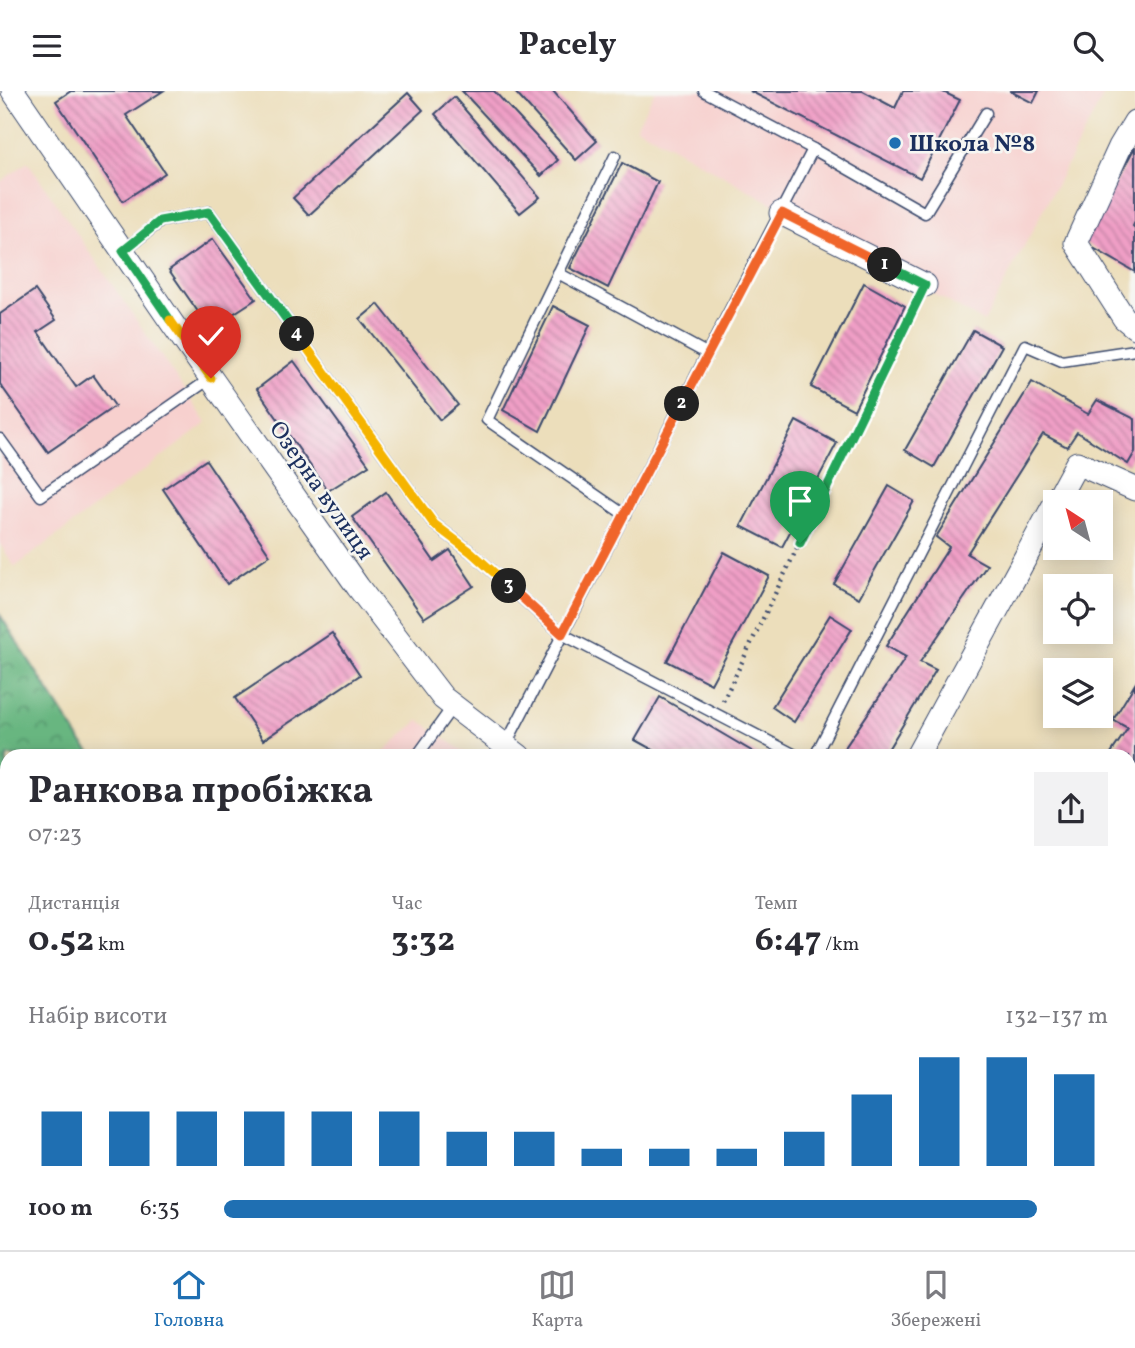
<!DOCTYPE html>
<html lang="uk">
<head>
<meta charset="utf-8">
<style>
  :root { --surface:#fff; --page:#f2f2f3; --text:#2b2b33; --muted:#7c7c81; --line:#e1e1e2; --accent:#1f6fb2 }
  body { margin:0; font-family:Vollkorn,serif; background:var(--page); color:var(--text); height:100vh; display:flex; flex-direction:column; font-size:26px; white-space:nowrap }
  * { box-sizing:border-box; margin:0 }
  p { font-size:23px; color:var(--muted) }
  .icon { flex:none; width:38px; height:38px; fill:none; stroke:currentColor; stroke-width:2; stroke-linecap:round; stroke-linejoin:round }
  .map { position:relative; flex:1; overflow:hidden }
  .drawer { position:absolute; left:0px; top:658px; width:1136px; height:502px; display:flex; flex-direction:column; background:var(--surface); border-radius:21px 21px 0 0; box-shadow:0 4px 18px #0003 }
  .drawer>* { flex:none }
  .needle { width:46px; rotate:324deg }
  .buttons { position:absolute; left:1043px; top:399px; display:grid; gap:14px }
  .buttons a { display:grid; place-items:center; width:70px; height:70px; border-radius:0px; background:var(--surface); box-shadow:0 4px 18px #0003; font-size:35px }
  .pin { position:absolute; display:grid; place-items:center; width:60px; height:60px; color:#fff; margin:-72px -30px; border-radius:50% 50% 50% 0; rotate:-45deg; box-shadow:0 0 7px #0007 }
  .pin .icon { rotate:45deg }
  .km { position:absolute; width:35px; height:35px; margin:-18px; border-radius:50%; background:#222; color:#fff; font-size:19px; line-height:35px; text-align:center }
  .round { display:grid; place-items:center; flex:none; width:74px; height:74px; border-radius:0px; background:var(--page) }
  .summary { display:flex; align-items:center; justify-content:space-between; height:119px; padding:0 28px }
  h1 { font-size:38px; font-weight:700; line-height:52px }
  .metrics { display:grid; grid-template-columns:repeat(3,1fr); gap:10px; height:119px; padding:7px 28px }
  .metrics div { display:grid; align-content:center }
  .metrics b { font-size:35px; font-weight:700 }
  .metrics small { font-size:19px; font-weight:400 }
  .metrics p { font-size:19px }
  .chart { height:196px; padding:14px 28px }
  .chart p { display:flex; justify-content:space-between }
  .chart svg { width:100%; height:126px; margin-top:7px; stroke:var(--accent); stroke-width:6 }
  ul { padding:0 28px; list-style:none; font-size:23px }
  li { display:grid; grid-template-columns:112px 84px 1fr; align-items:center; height:52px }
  li i { height:18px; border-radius:9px; background:var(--accent) }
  header { display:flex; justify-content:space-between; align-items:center; height:91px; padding:0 28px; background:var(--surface); font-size:32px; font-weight:700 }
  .dock { display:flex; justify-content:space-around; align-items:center; height:98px; border-top:2px solid var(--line); background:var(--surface); font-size:19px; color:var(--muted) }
  .dock a { display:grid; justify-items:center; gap:4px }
  .dock .on { color:var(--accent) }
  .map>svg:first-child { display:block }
</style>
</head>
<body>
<header><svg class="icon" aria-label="menu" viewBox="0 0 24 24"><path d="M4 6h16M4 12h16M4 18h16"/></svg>Pacely<svg class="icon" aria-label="search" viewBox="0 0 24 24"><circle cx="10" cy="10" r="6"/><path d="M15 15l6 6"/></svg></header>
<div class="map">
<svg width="1135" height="1159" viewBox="0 0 1135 1159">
  <defs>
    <pattern id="forest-crowns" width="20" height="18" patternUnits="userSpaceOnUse" patternTransform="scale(1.75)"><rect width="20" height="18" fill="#67b680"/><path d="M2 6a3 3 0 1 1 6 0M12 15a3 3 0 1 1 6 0" fill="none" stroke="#54946c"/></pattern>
    <pattern id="building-back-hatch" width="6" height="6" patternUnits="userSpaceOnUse" patternTransform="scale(1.75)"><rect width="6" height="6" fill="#f09fc6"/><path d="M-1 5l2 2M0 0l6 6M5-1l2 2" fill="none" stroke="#c282a4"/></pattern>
  </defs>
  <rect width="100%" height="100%" fill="#f6f6f2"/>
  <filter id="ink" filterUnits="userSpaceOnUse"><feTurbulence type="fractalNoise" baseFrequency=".0143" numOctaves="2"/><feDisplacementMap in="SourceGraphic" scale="14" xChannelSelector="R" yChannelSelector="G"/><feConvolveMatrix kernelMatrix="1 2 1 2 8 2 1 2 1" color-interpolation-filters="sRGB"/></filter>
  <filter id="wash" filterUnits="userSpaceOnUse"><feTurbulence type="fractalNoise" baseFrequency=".00686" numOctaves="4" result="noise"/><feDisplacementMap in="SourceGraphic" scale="28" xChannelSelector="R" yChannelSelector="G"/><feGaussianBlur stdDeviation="1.57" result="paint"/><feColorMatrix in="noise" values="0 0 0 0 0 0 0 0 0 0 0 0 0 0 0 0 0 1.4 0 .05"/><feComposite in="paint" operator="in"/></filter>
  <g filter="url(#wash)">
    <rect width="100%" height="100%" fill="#ecdebb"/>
    <g fill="#f7d0ce">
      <path d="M655,0H1106L984,231L636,36Z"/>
      <path d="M28,71L207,332L15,476L0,453V91Z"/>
      <path d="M419,629L470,665H379Z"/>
    </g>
    <path fill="url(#forest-crowns)" stroke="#41726f" stroke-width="2" d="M0,524L82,652L94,665H7V1153H506L504,1159H0Z"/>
    <g id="blocks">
      <g fill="url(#building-back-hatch)">
        <path d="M71,0H163L126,24L165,82L123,110L56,10Z"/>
        <path d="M462,0H494L558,69L541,85Z"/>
        <path d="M514,0H553L597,50L576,69Z"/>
        <path d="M750,0H863L895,17L903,0H941L960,9L920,87Z"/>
        <path d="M1010,0H1039L1033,12Z"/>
        <path d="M408,2L423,19L309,124L293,107Z"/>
        <path d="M454,6L540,106L520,122L435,23Z"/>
        <path d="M1135,56V131L1133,135L1135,137V181L1083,151Z"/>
        <path d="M622,72L658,91L608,197L570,177Z"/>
        <path d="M213,148L256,208L210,238L169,179Z"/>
        <path d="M864,192L905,215L854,319L811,296Z"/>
        <path d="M35,199L56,229L38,241L76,296L93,284L115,315L48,361L0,293V223Z"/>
        <path d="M378,213L458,314L440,329L360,228Z"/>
        <path d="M553,215L590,234L540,340L503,319Z"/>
        <path d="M973,239L1002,255L934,376L905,359Z"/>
        <path d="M294,270L369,374L328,400L257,298Z"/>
        <path d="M1032,291L1088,323L1097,309L1135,328V361L1128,373L1077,341L1067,356L1043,343L967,463L987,474L920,571L936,579L884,665H841L840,664L906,566L886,555L949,456L936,446Z"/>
        <path d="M796,330L837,352L782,456L741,435Z"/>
        <path d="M206,369L270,464L227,493L163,398Z"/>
        <path d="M889,395L914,410L859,507L834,493Z"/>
        <path d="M386,401L434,470L450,459L474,495L424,527L352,426Z"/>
        <path d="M724,461L769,485L711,593L667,570Z"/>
        <path d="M830,524L852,538L794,631L772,616Z"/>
        <path d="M332,542L360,584L263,649L235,607Z"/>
        <path d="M1135,593V695L1129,705V665H1109L1128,637L1113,629Z"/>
        <path d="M660,606L760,665H664L635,649Z"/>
        <path d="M1129,843L1135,847V927L1129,937Z"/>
        <path d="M1135,1015V1030L1129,1026Z"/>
        <path d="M1081,1153H1107L1116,1159H1077Z"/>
      </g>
    </g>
  </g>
  <g filter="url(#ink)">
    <use href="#blocks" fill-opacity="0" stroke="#3a496c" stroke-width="2"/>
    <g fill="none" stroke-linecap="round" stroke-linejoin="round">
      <g stroke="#3a496c" stroke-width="13">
        <g id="lane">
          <path d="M704,0L813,58"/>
          <path d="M615,65L487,329L625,424"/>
          <path d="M123,160L161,130L209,121L434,433L471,461L562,543L797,665"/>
          <path d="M558,182L708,263"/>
          <path d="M0,348L41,405L211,287"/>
          <path d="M505,655L813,58L925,122L986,22"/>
          <path d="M417,665L453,615"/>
          <path d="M815,665L1025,254L1062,270L1135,259"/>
          <path d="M805,1159L809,1153"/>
        </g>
      </g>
      <g stroke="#3a496c" stroke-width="25">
        <g id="street">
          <path d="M13,0L172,232L358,496L443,607L519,665"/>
          <path d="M1135,31L1120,56L1076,152L1124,227L1135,236"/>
          <path d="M781,122L925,194"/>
          <path d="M917,665L1077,372L1135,398"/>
          <path d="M1129,784L1135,775"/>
          <path d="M1129,811L1135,815"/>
          <path d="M1129,960L1135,951"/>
          <path d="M1129,1075L1135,1079"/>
          <path d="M1064,1159L1067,1153"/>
        </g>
      </g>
      <path stroke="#3a496c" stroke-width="4.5" stroke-dasharray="2 5" stroke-linecap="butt" d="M723,610L916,212"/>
      <use href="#lane" stroke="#fff" stroke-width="10"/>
      <use href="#street" stroke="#fff" stroke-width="23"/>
    </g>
  </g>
  <g fill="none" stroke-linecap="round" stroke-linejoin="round" filter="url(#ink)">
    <g stroke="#fff" stroke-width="14">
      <path id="split-1" d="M800,452L925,194L885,174"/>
    </g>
    <g stroke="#fff" stroke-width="14">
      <path id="split-2" d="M682,313L782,122L885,174"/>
    </g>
    <g stroke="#fff" stroke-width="14">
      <path id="split-3" d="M509,495L562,543L682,313"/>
    </g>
    <g stroke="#fff" stroke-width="14">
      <path id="split-4" d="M297,243L434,433L471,461L509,495"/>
    </g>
    <g stroke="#fff" stroke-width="14">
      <path id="split-5" d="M170,229L123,160L160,130L209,121L297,243"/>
    </g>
    <g stroke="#fff" stroke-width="14">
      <path id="split-6" d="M170,229L211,287"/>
    </g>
    <use href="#split-1" stroke="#22a559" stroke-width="9"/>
    <use href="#split-2" stroke="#f0652b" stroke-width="9"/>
    <use href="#split-3" stroke="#f0652b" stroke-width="9"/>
    <use href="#split-4" stroke="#f5b400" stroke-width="9"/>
    <use href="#split-5" stroke="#22a559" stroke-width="9"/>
    <use href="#split-6" stroke="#f5b400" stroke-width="9"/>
  </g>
  <circle fill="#1f6fb2" stroke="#f6f6f2" stroke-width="2.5" cx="895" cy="52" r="7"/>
  <g text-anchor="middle" stroke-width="5" stroke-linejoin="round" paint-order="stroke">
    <g font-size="24" font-weight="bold" fill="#1b2f5e" stroke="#f6f6f2" text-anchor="start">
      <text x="909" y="60">Школа №8</text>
    </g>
    <g font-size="24" fill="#1b2f5e" stroke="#f6f6f2">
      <text transform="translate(322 399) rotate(55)" y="8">Озерна вулиця</text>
    </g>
  </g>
</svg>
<div class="buttons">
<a><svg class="needle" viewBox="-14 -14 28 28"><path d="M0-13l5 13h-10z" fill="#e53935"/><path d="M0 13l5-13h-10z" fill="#7c7c81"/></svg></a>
<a><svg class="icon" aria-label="locate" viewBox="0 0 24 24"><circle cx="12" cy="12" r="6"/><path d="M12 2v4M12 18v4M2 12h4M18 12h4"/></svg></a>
<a><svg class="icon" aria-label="layers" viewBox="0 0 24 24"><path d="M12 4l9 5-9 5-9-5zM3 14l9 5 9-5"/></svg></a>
</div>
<div class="pin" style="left:800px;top:452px;background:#1e9e55"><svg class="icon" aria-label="arrive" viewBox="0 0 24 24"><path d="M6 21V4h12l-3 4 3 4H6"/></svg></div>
<div class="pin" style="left:211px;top:287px;background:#d93025"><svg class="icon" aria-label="check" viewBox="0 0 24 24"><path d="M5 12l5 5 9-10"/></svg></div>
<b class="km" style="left:885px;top:174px">1</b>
<b class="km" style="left:682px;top:313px">2</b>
<b class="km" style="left:509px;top:495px">3</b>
<b class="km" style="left:297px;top:243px">4</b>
<section class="drawer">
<div class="summary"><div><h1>Ранкова пробіжка</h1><p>07:23</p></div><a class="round"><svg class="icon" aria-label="share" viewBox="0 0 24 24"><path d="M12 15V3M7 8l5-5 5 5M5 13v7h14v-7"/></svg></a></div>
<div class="metrics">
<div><p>Дистанція</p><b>0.52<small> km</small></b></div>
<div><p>Час</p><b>3:32</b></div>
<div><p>Темп</p><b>6:47<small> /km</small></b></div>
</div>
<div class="chart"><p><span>Набір висоти</span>132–137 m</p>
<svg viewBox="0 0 160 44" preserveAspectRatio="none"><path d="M5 44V25M15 44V25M25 44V25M35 44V25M45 44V25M55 44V25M65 44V32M75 44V32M85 44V38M95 44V38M105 44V38M115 44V32M125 44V19M135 44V6M145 44V6M155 44V12"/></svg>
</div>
<ul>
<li><b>100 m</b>6:35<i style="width:92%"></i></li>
</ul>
</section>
</div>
<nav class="dock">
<a class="on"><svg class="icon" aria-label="home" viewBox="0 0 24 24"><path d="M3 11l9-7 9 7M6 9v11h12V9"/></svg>Головна</a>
<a><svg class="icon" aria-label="map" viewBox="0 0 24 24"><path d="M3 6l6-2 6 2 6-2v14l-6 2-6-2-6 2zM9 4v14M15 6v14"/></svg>Карта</a>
<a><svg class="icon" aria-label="saved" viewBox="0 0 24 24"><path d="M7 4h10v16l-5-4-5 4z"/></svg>Збережені</a>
</nav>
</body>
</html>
